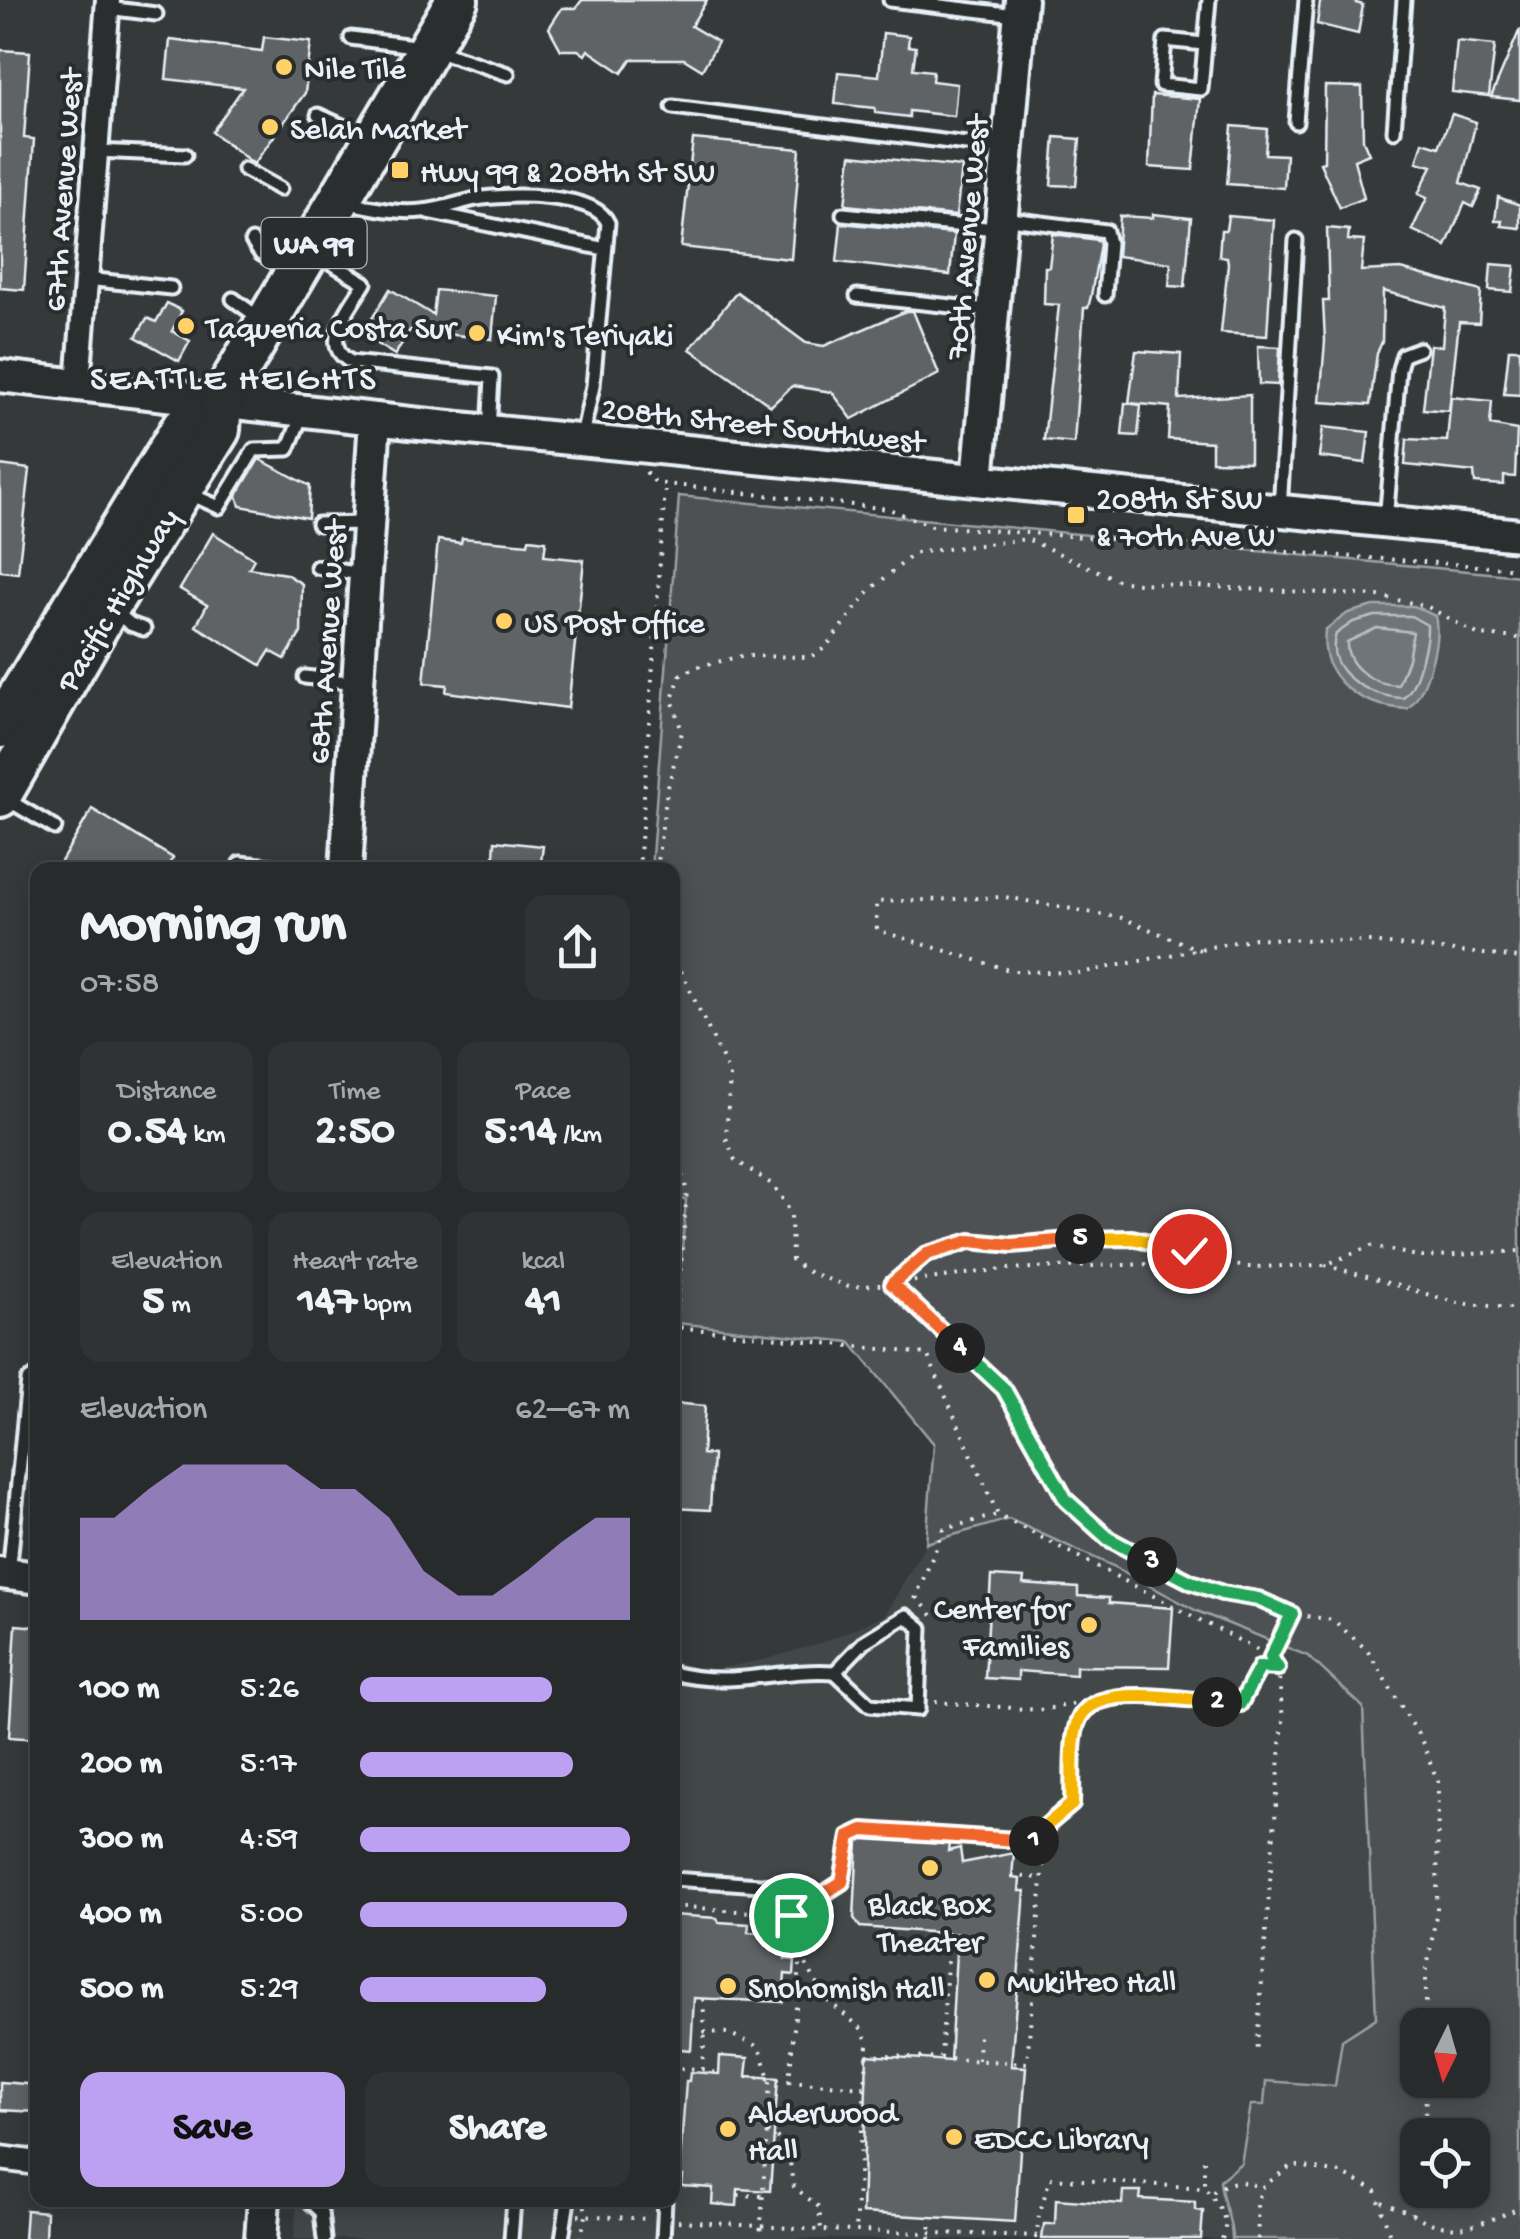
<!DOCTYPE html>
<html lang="en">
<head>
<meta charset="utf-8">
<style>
  :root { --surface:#282b2c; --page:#303334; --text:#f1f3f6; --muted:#a5a7a9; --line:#444748; --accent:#bca0f2 }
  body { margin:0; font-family:"Gochi Hand",sans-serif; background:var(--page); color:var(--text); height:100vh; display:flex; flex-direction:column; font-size:38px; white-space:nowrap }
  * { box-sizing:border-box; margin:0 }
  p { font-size:32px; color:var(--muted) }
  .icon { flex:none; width:55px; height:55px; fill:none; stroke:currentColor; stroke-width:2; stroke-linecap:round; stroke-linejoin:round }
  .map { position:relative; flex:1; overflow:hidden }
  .details { position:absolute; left:30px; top:862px; width:650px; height:1345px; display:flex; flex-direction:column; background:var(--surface); border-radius:20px; box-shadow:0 5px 25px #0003,0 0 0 2px var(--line) }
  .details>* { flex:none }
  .needle { width:65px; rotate:185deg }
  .controls { position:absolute; left:1400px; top:2008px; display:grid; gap:20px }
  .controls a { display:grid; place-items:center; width:90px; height:90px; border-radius:20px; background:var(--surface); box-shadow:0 5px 25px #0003,0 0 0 2px var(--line); font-size:50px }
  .pin { position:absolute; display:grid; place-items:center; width:85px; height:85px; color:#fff; margin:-42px; border:5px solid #fff; border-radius:50%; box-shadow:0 2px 10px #0007 }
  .km { position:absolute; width:50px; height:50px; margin:-25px; border-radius:50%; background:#222; color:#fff; font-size:28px; line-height:50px; text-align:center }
  .round { display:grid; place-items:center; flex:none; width:105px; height:105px; border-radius:20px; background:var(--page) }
  .headline { display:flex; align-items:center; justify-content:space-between; height:170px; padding:0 50px }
  h1 { font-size:55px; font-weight:700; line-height:75px }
  .stats { display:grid; grid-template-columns:repeat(3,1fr); gap:15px; height:170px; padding:10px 50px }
  .stats div { display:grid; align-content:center; border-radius:20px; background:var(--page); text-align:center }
  .stats b { font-size:42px; font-weight:700 }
  .stats small { font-size:28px; font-weight:400 }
  .stats p { font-size:28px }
  .chart { height:280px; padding:20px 50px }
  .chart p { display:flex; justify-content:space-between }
  .chart svg { width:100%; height:180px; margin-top:10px; fill:var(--accent); opacity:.7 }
  .action { display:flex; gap:20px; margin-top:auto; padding:20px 50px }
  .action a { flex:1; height:115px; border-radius:20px; background:var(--accent); color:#111; font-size:40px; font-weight:700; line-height:115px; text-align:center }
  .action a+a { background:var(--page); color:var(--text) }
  ul { padding:0 50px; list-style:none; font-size:32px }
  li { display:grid; grid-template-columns:160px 120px 1fr; align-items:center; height:75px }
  li i { height:25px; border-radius:12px; background:var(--accent) }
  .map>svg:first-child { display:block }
</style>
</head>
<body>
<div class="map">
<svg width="1520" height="2239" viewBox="0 0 1520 2239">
  <rect width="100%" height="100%" fill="#35393a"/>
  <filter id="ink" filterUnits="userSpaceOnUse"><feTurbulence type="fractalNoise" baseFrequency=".01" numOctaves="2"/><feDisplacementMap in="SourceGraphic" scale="20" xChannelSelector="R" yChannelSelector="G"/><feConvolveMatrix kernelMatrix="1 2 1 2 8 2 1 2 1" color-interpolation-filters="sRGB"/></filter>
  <g filter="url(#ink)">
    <path fill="#424647" d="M1008,1519L1113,1566L1197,1611L1308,1656L1363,1707L1376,2018L1342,2040L1336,2087L1251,2106L1241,2163L1221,2198L1232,2216V2239H294L297,2200H672L673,1661L706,1671L767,1659L826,1641L885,1615L926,1543Z"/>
    <path fill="#4d5152" stroke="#9aa1a5" stroke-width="2.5" fill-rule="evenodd" d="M679,496L1520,576V2239H1232C1232,2216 1221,2203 1220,2180L1241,2163L1251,2105H1264L1266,2081L1335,2086L1342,2040L1376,2018L1363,1707L1308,1656L1197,1611L1113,1566L1009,1519L926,1543L934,1444L850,1342L676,1323L686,1200L672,1198V870H651ZM1418,2025H1472V2080H1418ZM1418,2135H1472V2190H1418Z"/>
    <path fill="#707579" stroke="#a0a7ac" stroke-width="2.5" d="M1374,606H1414L1435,616C1441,640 1427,693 1407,709C1361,706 1319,681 1325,630L1348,613Z"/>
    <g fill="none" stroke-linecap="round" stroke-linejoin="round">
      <g stroke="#b8bfc5" stroke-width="2.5">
        <path d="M1375,616H1411L1427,625C1428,641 1417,688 1403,698C1371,697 1323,673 1336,634L1353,622Z"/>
        <path d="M1377,628L1413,632L1408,659L1398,685C1374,685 1346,667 1347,642Z"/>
      </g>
    </g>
    <g fill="#5f6365" stroke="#e8f1f8" stroke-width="2.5">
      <path d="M582,0H707L691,26L718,42L702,70L684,59H631L622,73L588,50L585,55L578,50H561L549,28L562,8H576Z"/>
      <path d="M1328,0H1356V3L1363,5L1358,34L1317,24L1320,2Z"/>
      <path d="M1520,29V100L1491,97Z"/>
      <path d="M883,33L909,36L908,46L916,47L913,69L933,71L932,81L957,84L954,116L909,111V117L875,113V108L835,104L838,72L879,76Z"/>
      <path d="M264,37L311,42L305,93L254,164L212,132L243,88L166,79L170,40L262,51Z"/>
      <path d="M1457,41L1495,45L1489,96L1452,92Z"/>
      <path d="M0,50L30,52L24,138L34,139L24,290L0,288Z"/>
      <path d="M1325,86L1362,87L1363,140L1369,154L1354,160L1364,198L1340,208L1320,163L1324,162Z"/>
      <path d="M1152,95L1200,99L1193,170L1149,167Z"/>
      <path d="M1452,114L1476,122L1461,183L1481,190L1473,207L1465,203L1446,246L1412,230L1427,198L1418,194L1432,166L1417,162L1423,142L1439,147Z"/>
      <path d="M1232,126L1267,129L1265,154L1286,155L1284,188L1227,184Z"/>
      <path d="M1055,137L1080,139L1076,186L1051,185Z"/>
      <path d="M693,139L800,149L791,259L681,247Z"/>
      <path d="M851,155L962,167L956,216L845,205Z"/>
      <path d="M1498,197L1520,205V228L1501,226L1502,221H1495Z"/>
      <path d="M1153,214L1191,218L1185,287L1169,286L1171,263L1117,256L1120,216L1153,218Z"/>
      <path d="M1228,216L1274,220L1267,336L1221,333L1228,263L1227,257L1219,256L1221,230H1226Z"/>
      <path d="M841,223L954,234L950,275L837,262Z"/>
      <path d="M1327,228L1349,230L1348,240L1364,241L1361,271L1401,269L1481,291L1479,323L1459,322L1449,411L1423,409L1430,345L1442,346L1445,308L1383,291L1382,342L1377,353L1370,405L1320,402L1325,341L1323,301H1329Z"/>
      <path d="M1053,234L1098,240L1100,244L1091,296L1088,308H1084L1074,443L1044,440L1059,305L1044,304L1045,267H1049Z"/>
      <path d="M1491,264L1515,266L1512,292L1489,290Z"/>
      <path d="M390,289L433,315L436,290L496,296L492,339L410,330L395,355L362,335Z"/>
      <path d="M737,292L806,343L824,346L906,311H913L939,374L852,419L832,392L792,386L771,406L690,349Z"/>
      <path d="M167,303L182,311L172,331L190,341L179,361L136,337L147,318L156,322Z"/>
      <path d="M1258,346L1280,347L1278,385L1259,384Z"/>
      <path d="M1509,349H1520V395L1504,394Z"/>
      <path d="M1136,351L1181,354L1179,399L1250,395V462L1212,461V442L1168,439L1170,407L1129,403Z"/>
      <path d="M1451,397L1492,401L1490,425L1517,430L1515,477L1504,476V485L1475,483L1474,472L1405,465L1407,439L1447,441Z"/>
      <path d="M1125,403L1141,405L1138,436L1122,435Z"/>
      <path d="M1323,427L1369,432L1365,463L1319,457Z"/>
      <path d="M259,459L310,486L308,518L240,506L237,495Z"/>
      <path d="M0,465L30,469L18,573L0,571Z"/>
      <path d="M213,533L254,559L249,568L286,574L302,584L301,633L285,659L270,651L261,665L196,626L207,605L180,589Z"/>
      <path d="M462,538L528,544L529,539L546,541L544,556L584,560L568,708L446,692L447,685L424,683L438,540L461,543Z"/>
      <path d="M92,809L173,858L165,870H56Z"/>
      <path d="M495,841L543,846L540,870H493Z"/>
      <path d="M672,1403L705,1406L702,1454L713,1455L710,1510L672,1508Z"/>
      <path d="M991,1576L1024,1578L1023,1584L1078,1588V1596L1109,1598V1603L1173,1608L1169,1667L1076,1666V1675L1018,1671V1680L985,1678Z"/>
      <path d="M16,1625L38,1627V1739L9,1737Z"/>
      <path d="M858,1838L949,1844L948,1851L960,1848L962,1863L1014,1853L1012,1878L1020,1879L1019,1891H1025L1011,2066L1026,2067L1015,2222L862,2213L867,2055L950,2061L957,1934L860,1927L854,1918Z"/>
      <path d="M672,1915L717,1918L719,1922L749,1924L748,1932L787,1935L785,1959L795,1960L794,1975L785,1974L783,2002L694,1998L691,2050L672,2048Z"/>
      <path d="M720,2056L748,2058L746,2076L778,2078L770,2191L738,2189L737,2206L712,2204L713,2188L682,2186L683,2176H679L686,2081H689L690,2072L719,2074Z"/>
      <path d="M0,2082L38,2085V2112L0,2110Z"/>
      <path d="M1123,2191H1141L1140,2199L1195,2202V2210L1203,2211L1201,2239H1042L1044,2224H1055L1056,2199L1122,2204Z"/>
      <path d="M26,2210L46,2212L45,2239H24Z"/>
    </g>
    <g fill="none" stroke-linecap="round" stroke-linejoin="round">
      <g stroke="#e8f1f8" stroke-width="19">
        <g id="lane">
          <path d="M890,0L1016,15"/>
          <path d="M107,8L156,14"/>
          <path d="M351,38L429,48L508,74"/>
          <path d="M1204,44L1165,40L1161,85L1201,89L1209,0"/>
          <path d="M673,107L1006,149"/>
          <path d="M318,115L369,138"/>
          <path d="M1296,122L1306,0"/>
          <path d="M1394,131L1404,0"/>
          <path d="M96,151L185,155"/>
          <path d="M244,169L280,189"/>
          <path d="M344,202C370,207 396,214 422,211C440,210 458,203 476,199C506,194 595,192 608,223L593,386L581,440"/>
          <path d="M428,212L605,249"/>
          <path d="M843,214L996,229"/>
          <path d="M1002,218L1106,231L1109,243L1105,295"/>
          <path d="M252,241L261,254L291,271"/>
          <path d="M313,252L365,283C352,305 317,345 351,362L492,377L489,431"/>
          <path d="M86,279L171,288"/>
          <path d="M857,296L989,310"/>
          <path d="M233,299L259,318"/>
          <path d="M190,494L219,507L254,450L288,449L302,415"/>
          <path d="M1280,510L1296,240"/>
          <path d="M1386,521L1399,369L1403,355L1419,349"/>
          <path d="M318,524L364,523"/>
          <path d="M317,567L361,574"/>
          <path d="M115,611L130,624L144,629"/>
          <path d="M305,677L356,683"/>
          <path d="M8,800L55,828"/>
          <path d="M240,863L313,870"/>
          <path d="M9,1574L28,1381L38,1374"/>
          <path d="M906,1616L921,1628L918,1709L870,1705L835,1672L865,1641Z"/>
          <path d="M672,1673C734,1689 776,1668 835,1672"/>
          <path d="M672,1879L805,1888"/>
          <path d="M308,2200L321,2212L324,2239"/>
          <path d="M511,2239L514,2200"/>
          <path d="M562,2239L568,2200"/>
          <path d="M663,2239L665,2200"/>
        </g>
      </g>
      <g stroke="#e8f1f8" stroke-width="30">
        <g id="street">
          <path d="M78,384L108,0"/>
          <path d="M0,2158L38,2163"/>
        </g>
      </g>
      <g stroke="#e8f1f8" stroke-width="38">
        <g id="secondary">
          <path d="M0,376L410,423L1520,535"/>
          <path d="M978,480L1021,0"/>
          <path d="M346,870L375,419"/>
          <path d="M0,1573L38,1578"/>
          <path d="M261,2239L264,2200"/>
        </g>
      </g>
      <g stroke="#e8f1f8" stroke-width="48">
        <g id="highway">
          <path d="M0,727L183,427L221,400L457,0"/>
          <path d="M0,796L109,606L219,430L221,400"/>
        </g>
      </g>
      <g stroke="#e8f1f8" stroke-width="4" stroke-dasharray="2.5 8" stroke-linecap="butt">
        <path d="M646,472L656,483L889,509L932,526L1520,569"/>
        <path d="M639,870L665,488L669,484"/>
        <path d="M656,870L667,791L682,732L672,699L681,674L700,666L742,656L810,657L825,648L870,590L915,553L1027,539L1122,582L1378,596L1426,606L1479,635L1520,638"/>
        <path d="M1200,950L1122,918L1005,897L876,902L877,930L1012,971L1080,973L1255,938L1369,942L1520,958"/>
        <path d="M672,952L730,1075L726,1138L735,1160L773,1185L784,1201L791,1214L792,1260L806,1271L849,1287L893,1284L927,1255L969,1241L1012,1245L1051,1239L1132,1238L1164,1242L1212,1262L1248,1267L1325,1265L1371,1246L1422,1257L1520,1251"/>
        <path d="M672,1145L687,1190L676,1327L927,1354L998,1515L1271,1657L1278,1668L1283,1720L1256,2055"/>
        <path d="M1325,1265L1458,1303L1520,1309"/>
        <path d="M893,1284L1003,1269L1212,1262"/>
        <path d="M894,1285L1004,1389L1066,1500L1109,1539L1191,1583L1222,1593L1258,1599L1292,1614"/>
        <path d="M917,1597L935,1619"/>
        <path d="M915,1599L944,1529L997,1515"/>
        <path d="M1271,1657L1292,1614L1333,1620L1367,1650L1421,1739L1438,1782L1437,1909L1426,1975V2025"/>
        <path d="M935,1702L1039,1710L1094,1701"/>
        <path d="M1012,1876L1042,1878"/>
        <path d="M816,1899L842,1882L849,1836L863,1830L1045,1842L1046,1826L1071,1804L1077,1721L1094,1701L1126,1695L1239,1704L1261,1667L1278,1668"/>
        <path d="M672,1906L791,1915L808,1904"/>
        <path d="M801,1955L825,1998L863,2030L868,2045L855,2230"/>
        <path d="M703,1999L705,2032L728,2033L759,2047L770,2081L760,2239"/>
        <path d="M867,2055L1027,2063L1045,1842"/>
        <path d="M941,2058L949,1933"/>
        <path d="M978,2060L979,2035"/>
        <path d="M702,2069L719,2074"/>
        <path d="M672,2073L677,2068L702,2069L705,2032"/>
        <path d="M746,2076L789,2081L801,1955L791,1915"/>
        <path d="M789,2081L864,2087"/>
        <path d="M767,2132C796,2145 787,2161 794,2187L819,2207L821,2230"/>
        <path d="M1425,2135L1426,2080"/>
        <path d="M1204,2160V2188L1210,2194"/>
        <path d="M738,2195L763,2196"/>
        <path d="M1382,2202L1412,2214L1423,2190"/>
        <path d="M1412,2214C1455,2239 1477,2225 1520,2208"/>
        <path d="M578,2215L649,2219"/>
        <path d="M678,2221L821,2230L1043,2236"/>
        <path d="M580,2239L586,2216L584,2200"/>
        <path d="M930,2239L931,2217"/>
        <path d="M1036,2239L1039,2215L1050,2178L1204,2188"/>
        <path d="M1222,2239C1230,2220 1221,2210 1210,2194C1230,2181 1239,2178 1261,2188"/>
        <path d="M1258,2239L1257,2207L1261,2188L1292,2165L1341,2173L1376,2191L1391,2239"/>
      </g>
      <use href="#lane" stroke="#2a2d2e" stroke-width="11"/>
      <use href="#street" stroke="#2a2d2e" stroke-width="22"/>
      <use href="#secondary" stroke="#2a2d2e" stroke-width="30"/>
      <use href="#highway" stroke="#2a2d2e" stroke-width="40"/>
    </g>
  </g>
  <g fill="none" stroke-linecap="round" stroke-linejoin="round" filter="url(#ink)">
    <g stroke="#fff" stroke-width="20">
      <path id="split-1" d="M791,1915L842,1882L850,1836L863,1830L1034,1841"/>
    </g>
    <g stroke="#fff" stroke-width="20">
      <path id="split-2" d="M1034,1841L1046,1842V1826L1072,1804C1073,1783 1070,1737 1079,1719C1096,1682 1183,1700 1217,1702"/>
    </g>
    <g stroke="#fff" stroke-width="20">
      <path id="split-3" d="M1152,1562L1191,1582L1222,1593L1258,1599L1292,1614L1271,1657L1278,1668L1260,1667L1240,1704L1217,1702"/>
    </g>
    <g stroke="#fff" stroke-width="20">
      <path id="split-4" d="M960,1348L1004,1389L1066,1500L1109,1539L1152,1562"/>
    </g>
    <g stroke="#fff" stroke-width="20">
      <path id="split-5" d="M960,1348L892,1284L927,1254L970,1241L1012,1245L1080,1239"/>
    </g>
    <g stroke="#fff" stroke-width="20">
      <path id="split-6" d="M1080,1239L1132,1238L1189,1251"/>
    </g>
    <use href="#split-1" stroke="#f0652b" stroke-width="12"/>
    <use href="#split-2" stroke="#f5b400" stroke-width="12"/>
    <use href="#split-3" stroke="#22a559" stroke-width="12"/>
    <use href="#split-4" stroke="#22a559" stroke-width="12"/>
    <use href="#split-5" stroke="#f0652b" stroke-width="12"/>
    <use href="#split-6" stroke="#f5b400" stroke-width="12"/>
  </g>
  <g fill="#ffd166" stroke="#2a2d2e" stroke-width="4">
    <circle cx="284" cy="67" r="10"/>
    <circle cx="270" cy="127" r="10"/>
    <rect x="390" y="160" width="20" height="20" rx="5"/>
    <circle cx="186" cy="326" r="10"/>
    <circle cx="477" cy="333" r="10"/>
    <rect x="1066" y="505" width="20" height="20" rx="5"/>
    <circle cx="504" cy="621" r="10"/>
    <circle cx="1089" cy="1625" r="10"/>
    <circle cx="930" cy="1868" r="10"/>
    <circle cx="987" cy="1980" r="10"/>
    <circle cx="728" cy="1986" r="10"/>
    <circle cx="728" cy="2129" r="10"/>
    <circle cx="954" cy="2137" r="10"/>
  </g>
  <g text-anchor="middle" stroke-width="8" stroke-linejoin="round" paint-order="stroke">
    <rect fill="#2a2d2e" stroke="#afb6bb" stroke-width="2.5" x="261.5" y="218" width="105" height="50" rx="8"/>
    <g font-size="30" font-weight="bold" fill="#e8f1f8">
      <text x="314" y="253">WA 99</text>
    </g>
    <g font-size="32" fill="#e8f1f8" stroke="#2a2d2e" text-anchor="start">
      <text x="304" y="78">Nile Tile</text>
      <text x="290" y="138">Selah Market</text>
      <text x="420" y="181">Hwy 99 &amp; 208th St SW</text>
      <text x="206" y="337">Taqueria Costa Sur</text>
      <text x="497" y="344">Kim's Teriyaki</text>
      <text x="1096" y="508">208th St SW<tspan x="1096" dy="37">&amp; 70th Ave W</tspan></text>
      <text x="524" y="632">US Post Office</text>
      <text x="1069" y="1618" text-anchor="end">Center for<tspan x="1069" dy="37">Families</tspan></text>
      <text x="930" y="1914" text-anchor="middle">Black Box<tspan x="930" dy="37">Theater</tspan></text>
      <text x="1007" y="1991">Mukilteo Hall</text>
      <text x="748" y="1997">Snohomish Hall</text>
      <text x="748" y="2122">Alderwood<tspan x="748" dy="37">Hall</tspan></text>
      <text x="974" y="2148">EDCC Library</text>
    </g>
    <g font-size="32" fill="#e8f1f8" stroke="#2a2d2e">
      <text transform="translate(61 190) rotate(-86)" y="11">67th Avenue West</text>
      <text transform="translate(965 237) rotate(-85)" y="11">70th Avenue West</text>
      <text transform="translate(763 423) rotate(6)" y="11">208th Street Southwest</text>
      <text transform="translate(116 599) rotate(-59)" y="11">Pacific Highway</text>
      <text transform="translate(325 642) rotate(-86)" y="11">68th Avenue West</text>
    </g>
    <g font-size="35" letter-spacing="2.5" fill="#e8f1f8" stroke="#2a2d2e">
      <text x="234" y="388">SEATTLE HEIGHTS</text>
    </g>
  </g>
</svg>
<div class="controls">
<a><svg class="needle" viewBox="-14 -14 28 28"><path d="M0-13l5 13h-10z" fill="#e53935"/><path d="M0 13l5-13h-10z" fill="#a5a7a9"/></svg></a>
<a><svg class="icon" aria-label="locate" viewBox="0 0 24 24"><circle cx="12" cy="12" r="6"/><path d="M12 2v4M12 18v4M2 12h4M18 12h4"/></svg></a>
</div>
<div class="pin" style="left:791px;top:1915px;background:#1e9e55"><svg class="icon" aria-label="arrive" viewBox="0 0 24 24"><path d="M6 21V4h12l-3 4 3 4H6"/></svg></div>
<div class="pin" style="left:1189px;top:1251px;background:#d93025"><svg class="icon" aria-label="check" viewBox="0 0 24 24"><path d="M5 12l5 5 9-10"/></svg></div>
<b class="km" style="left:1034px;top:1841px">1</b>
<b class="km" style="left:1217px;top:1702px">2</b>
<b class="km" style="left:1152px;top:1562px">3</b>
<b class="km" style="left:960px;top:1348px">4</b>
<b class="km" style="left:1080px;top:1239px">5</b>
<section class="details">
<div class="headline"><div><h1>Morning run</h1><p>07:58</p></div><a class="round"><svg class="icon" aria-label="share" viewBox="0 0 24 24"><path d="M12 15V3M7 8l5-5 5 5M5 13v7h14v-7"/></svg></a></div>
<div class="stats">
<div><p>Distance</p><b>0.54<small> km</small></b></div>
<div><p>Time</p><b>2:50</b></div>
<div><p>Pace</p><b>5:14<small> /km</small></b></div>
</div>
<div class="stats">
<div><p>Elevation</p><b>5<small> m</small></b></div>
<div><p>Heart rate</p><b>147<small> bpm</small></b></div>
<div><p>kcal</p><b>41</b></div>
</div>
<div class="chart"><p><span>Elevation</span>62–67 m</p>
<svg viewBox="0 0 160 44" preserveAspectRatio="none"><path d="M0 44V19L10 19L20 12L30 6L40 6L50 6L60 6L70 12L80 12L90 19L100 32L110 38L120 38L130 32L140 25L150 19L160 19V44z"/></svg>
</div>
<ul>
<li><b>100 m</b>5:26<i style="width:71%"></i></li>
<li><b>200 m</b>5:17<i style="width:79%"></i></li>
<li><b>300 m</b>4:59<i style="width:100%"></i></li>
<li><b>400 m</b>5:00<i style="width:99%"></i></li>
<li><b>500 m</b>5:29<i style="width:69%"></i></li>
</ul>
<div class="action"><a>Save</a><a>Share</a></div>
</section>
</div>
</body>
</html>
